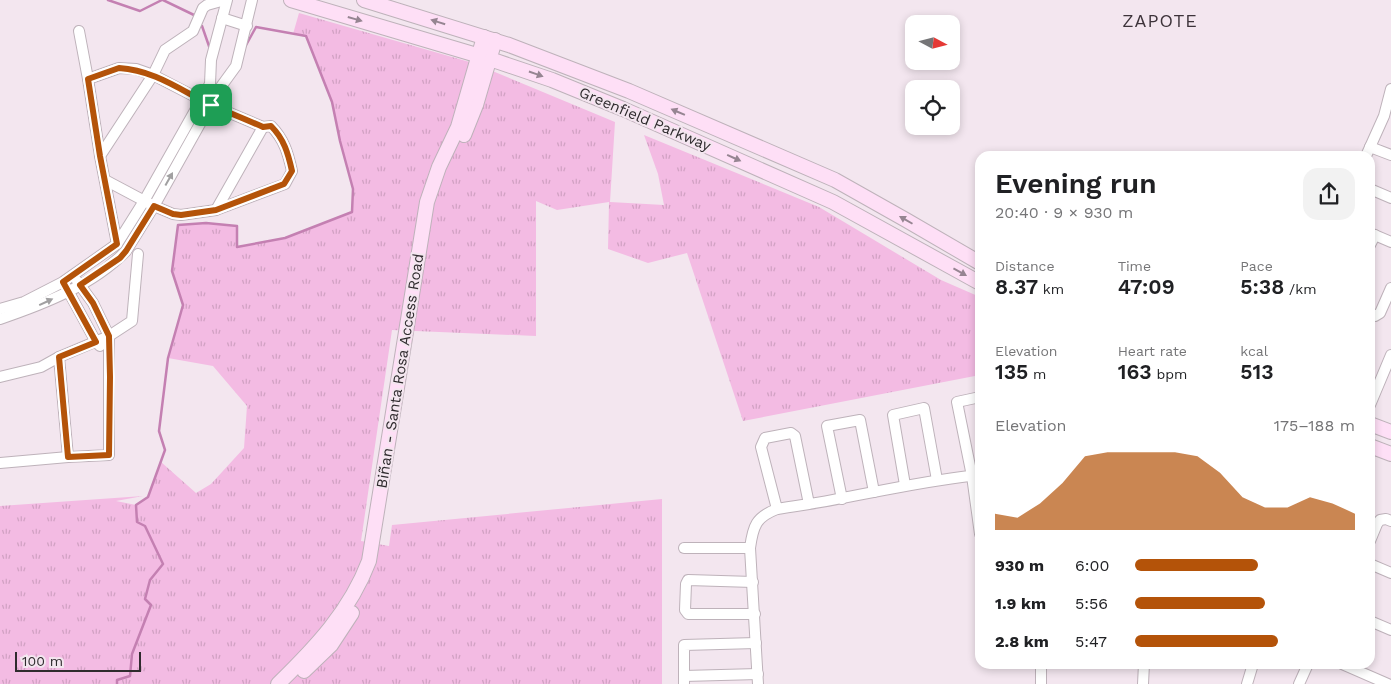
<!DOCTYPE html>
<html lang="en">
<head>
<meta charset="utf-8">
<style>
  :root { --surface:#fff; --page:#f2f2f2; --text:#202124; --muted:#757577; --accent:#b45309 }
  body { margin:0; font-family:"Work Sans",sans-serif; background:var(--page); color:var(--text); height:100vh; display:flex; flex-direction:column; font-size:19px; white-space:nowrap }
  * { box-sizing:border-box; margin:0 }
  p { font-size:16px; color:var(--muted) }
  .icon { flex:none; width:28px; height:28px; fill:none; stroke:currentColor; stroke-width:2; stroke-linecap:round; stroke-linejoin:round }
  .map { position:relative; flex:1; overflow:hidden }
  .panel { position:absolute; left:975px; top:151px; width:400px; height:518px; display:flex; flex-direction:column; background:var(--surface); border-radius:15px; box-shadow:0 2px 8px #0003 }
  .panel>* { flex:none }
  .needle { width:32px; rotate:97deg }
  .controls { position:absolute; left:905px; top:15px; display:grid; gap:10px }
  .controls a { display:grid; place-items:center; width:55px; height:55px; border-radius:10px; background:var(--surface); box-shadow:0 2px 8px #0003; font-size:25px }
  .scale { position:absolute; left:15px; bottom:12px; width:126px; box-sizing:border-box; padding-left:5px; border:2px solid #2f2b2e; border-top:0; font-size:14px; line-height:18px; white-space:nowrap; color:#2f2b2e; -webkit-text-stroke:4px #f3e6ef; paint-order:stroke }
  .pin { position:absolute; display:grid; place-items:center; width:42px; height:42px; color:#fff; margin:-21px; border-radius:10px; box-shadow:0 2px 8px #0006 }
  .round { display:grid; place-items:center; flex:none; width:52px; height:52px; border-radius:15px; background:var(--page) }
  .head { display:flex; align-items:center; justify-content:space-between; height:85px; padding:0 20px }
  h1 { font-size:28px; font-weight:600; line-height:38px }
  .metrics { display:grid; grid-template-columns:repeat(3,1fr); gap:8px; height:85px; padding:5px 20px }
  .metrics div { display:grid; align-content:center }
  .metrics b { font-size:21px; font-weight:600 }
  .metrics small { font-size:14px; font-weight:400 }
  .metrics p { font-size:14px }
  .chart { height:140px; padding:10px 20px }
  .chart p { display:flex; justify-content:space-between }
  .chart svg { width:100%; height:90px; margin-top:5px; fill:var(--accent); opacity:.7 }
  ul { padding:0 20px; list-style:none; font-size:16px }
  li { display:grid; grid-template-columns:80px 60px 1fr; align-items:center; height:38px }
  li i { height:12px; border-radius:6px; background:var(--accent) }
  .map>svg:first-child { display:block }
</style>
</head>
<body>
<div class="map">
<svg width="1391" height="684" viewBox="0 0 1391 684">
  <defs>
    <pattern id="grass-tufts" width="24" height="20" patternUnits="userSpaceOnUse" patternTransform="scale(1.25)"><rect width="24" height="20" fill="#f3bbe3"/><path d="M3 7l-1-3M5 7V3M7 7l1-3M15 17l-1-3M17 17v-4M19 17l1-3" fill="none" stroke="#d1a1c3"/></pattern>
  </defs>
  <rect width="100%" height="100%" fill="#f3e6ef"/>
  <g fill="url(#grass-tufts)">
    <path d="M299,13L473,63L615,122L610,202L664,205L658,174L644,135L819,207L941,280L980,297V375L743,421L687,253L648,263L608,249L609,202L557,210L536,201V336L392,330L361,541L389,546L392,525L662,499V684H0V506L143,496L116,501L136,505L148,497L161,462L196,493L211,484L244,448L247,406L213,366L168,358L183,306L172,271L178,225L206,223L237,226V247L285,238L352,212L353,189L340,141L332,102L306,36L293,34Z"/>
    <path d="M1112,151H1171V156H1114Z"/>
  </g>
  <g fill="none" stroke-linecap="round" stroke-linejoin="round">
    <g stroke="#c480b2" stroke-width="2.5">
      <path d="M108,0L140,11L162,0"/>
      <path d="M163,0L194,15"/>
      <path d="M202,26L210,49"/>
      <path d="M117,684V680L130,676L132,654L151,605L145,599L150,580L163,564L145,526L137,522L136,505L148,497L165,450L159,431L168,358L183,305L172,271L178,225L206,223L237,226V247L285,238L352,212L353,189L340,141L332,102L306,36L256,27L245,47"/>
    </g>
    <g stroke="#beb2ba" stroke-width="12">
      <g id="street">
        <path d="M222,18L247,26"/>
        <path d="M79,31L88,79L100,156L117,244"/>
        <path d="M88,79L119,68L136,69L153,75L211,105L263,127L271,126C284,139 288,153 292,171L285,184L216,210L181,215L173,214L154,206L105,180"/>
        <path d="M1370,147L1391,155"/>
        <path d="M100,156L153,75L165,50L193,31L203,8L207,5L225,0"/>
        <path d="M1366,156L1384,116L1391,89"/>
        <path d="M1370,189L1391,198"/>
        <path d="M216,210L263,127"/>
        <path d="M1370,233L1391,242"/>
        <path d="M1370,245L1375,235"/>
        <path d="M66,287L96,342L100,346"/>
        <path d="M0,309L24,302L63,282L117,244L144,201L210,84L211,60L227,0"/>
        <path d="M1370,315L1375,316L1380,313L1391,288"/>
        <path d="M0,319C44,304 93,285 126,251L154,206L220,88L236,66L252,0"/>
        <path d="M59,357L109,336L132,321L138,254"/>
        <path d="M0,377L41,367L59,357L68,457"/>
        <path d="M980,397L957,402L972,476L980,534"/>
        <path d="M1370,405L1391,355"/>
        <path d="M0,463L68,457L109,455V336L93,303L77,281"/>
        <path d="M905,485L893,415L924,408L937,480"/>
        <path d="M842,499L827,426L860,420L874,492"/>
        <path d="M809,504L795,436L791,433L765,438L761,447L777,509C799,505 821,503 842,498C888,490 933,479 980,475"/>
        <path d="M1370,541L1377,524L1380,520L1386,519L1391,521"/>
        <path d="M684,548H750"/>
        <path d="M1370,564L1391,573"/>
        <path d="M753,582L688,580L686,584L685,610L688,614H755"/>
        <path d="M1370,621L1391,630"/>
        <path d="M1342,664L1388,684"/>
        <path d="M684,676L758,674"/>
        <path d="M684,683V645L756,643"/>
        <path d="M758,684L750,548C753,526 756,517 777,509"/>
        <path d="M1041,684V664"/>
        <path d="M1143,684L1144,664"/>
        <path d="M1247,684L1253,664"/>
        <path d="M1299,684L1308,664"/>
      </g>
    </g>
    <g stroke="#beb2ba" stroke-width="16">
      <g id="secondary">
        <path d="M291,0L490,59L552,80L623,109L833,202L980,283"/>
        <path d="M364,0L509,45L629,91L835,180L906,220L980,263"/>
        <path d="M464,135L476,105L495,40"/>
        <path d="M1370,424L1391,432"/>
        <path d="M1370,446L1391,454"/>
        <path d="M304,671L331,645L352,613"/>
        <path d="M278,684C316,647 350,611 369,561L427,202L439,167L458,127L484,37"/>
      </g>
    </g>
    <use href="#street" stroke="#fff" stroke-width="10"/>
    <use href="#secondary" stroke="#fedff6" stroke-width="14"/>
  </g>
  <defs><path id="oneway-solid" d="M-6-.8H1V-3.2L6.5 0L1 3.2V.8H-6Z" transform="scale(1.25)"/></defs>
  <g fill="#968592">
    <use href="#oneway-solid" transform="translate(355 19) rotate(16)"/>
    <use href="#oneway-solid" transform="translate(438 22) rotate(-163)"/>
    <use href="#oneway-solid" transform="translate(536 74) rotate(19)"/>
    <use href="#oneway-solid" transform="translate(678 112) rotate(-157)"/>
    <use href="#oneway-solid" transform="translate(734 158) rotate(24)"/>
    <use href="#oneway-solid" transform="translate(906 220) rotate(-150)"/>
    <use href="#oneway-solid" transform="translate(960 272) rotate(29)"/>
  </g>
  <g fill="#a1a0a1">
    <use href="#oneway-solid" transform="translate(169 179) rotate(-61)"/>
    <use href="#oneway-solid" transform="translate(46 302) rotate(-25)"/>
  </g>
  <g fill="none" stroke-linecap="round" stroke-linejoin="round">
    <g stroke="#fff" stroke-width="10">
      <path id="route" d="M119,68C153,70 179,89 209,104C227,112 245,119 263,127L271,126C284,139 288,153 292,171L284,184L216,210L181,215L173,214L154,206L126,251L120,258L80,285L93,303L109,336L110,377L109,455L68,457L59,357L96,342L63,282L117,244L100,156L88,79Z"/>
    </g>
    <use href="#route" stroke="#b45309" stroke-width="6"/>
  </g>
  <g text-anchor="middle" stroke-width="4" stroke-linejoin="round" paint-order="stroke">
    <g font-size="15" fill="#2f2b2e" stroke="#f3e6ef">
      <text transform="translate(645 119) rotate(23)" y="5">Greenfield Parkway</text>
      <text transform="translate(400 371) rotate(-81)" y="5">Biñan - Santa Rosa Access Road</text>
    </g>
    <g font-size="18" letter-spacing="1" fill="#3d333a" stroke="#f3e6ef">
      <text x="1160" y="27">ZAPOTE</text>
    </g>
  </g>
</svg>
<div class="controls">
<a><svg class="needle" viewBox="-14 -14 28 28"><path d="M0-13l5 13h-10z" fill="#e53935"/><path d="M0 13l5-13h-10z" fill="#757577"/></svg></a>
<a><svg class="icon" aria-label="locate" viewBox="0 0 24 24"><circle cx="12" cy="12" r="6"/><path d="M12 2v4M12 18v4M2 12h4M18 12h4"/></svg></a>
</div>
<div class="scale">100 m</div>
<div class="pin" style="left:211px;top:105px;background:#1e9e55"><svg class="icon" aria-label="arrive" viewBox="0 0 24 24"><path d="M6 21V4h12l-3 4 3 4H6"/></svg></div>
<section class="panel">
<div class="head"><div><h1>Evening run</h1><p>20:40 · 9 × 930 m</p></div><a class="round"><svg class="icon" aria-label="share" viewBox="0 0 24 24"><path d="M12 15V3M7 8l5-5 5 5M5 13v7h14v-7"/></svg></a></div>
<div class="metrics">
<div><p>Distance</p><b>8.37<small> km</small></b></div>
<div><p>Time</p><b>47:09</b></div>
<div><p>Pace</p><b>5:38<small> /km</small></b></div>
</div>
<div class="metrics">
<div><p>Elevation</p><b>135<small> m</small></b></div>
<div><p>Heart rate</p><b>163<small> bpm</small></b></div>
<div><p>kcal</p><b>513</b></div>
</div>
<div class="chart"><p><span>Elevation</span>175–188 m</p>
<svg viewBox="0 0 160 44" preserveAspectRatio="none"><path d="M0 44V36L10 38L20 31L30 21L40 8L50 6L60 6L70 6L80 6L90 8L100 16L110 28L120 33L130 33L140 28L150 31L160 36V44z"/></svg>
</div>
<ul>
<li><b>930 m</b>6:00<i style="width:56%"></i></li>
<li><b>1.9 km</b>5:56<i style="width:59%"></i></li>
<li><b>2.8 km</b>5:47<i style="width:65%"></i></li>
</ul>
</section>
</div>
</body>
</html>
